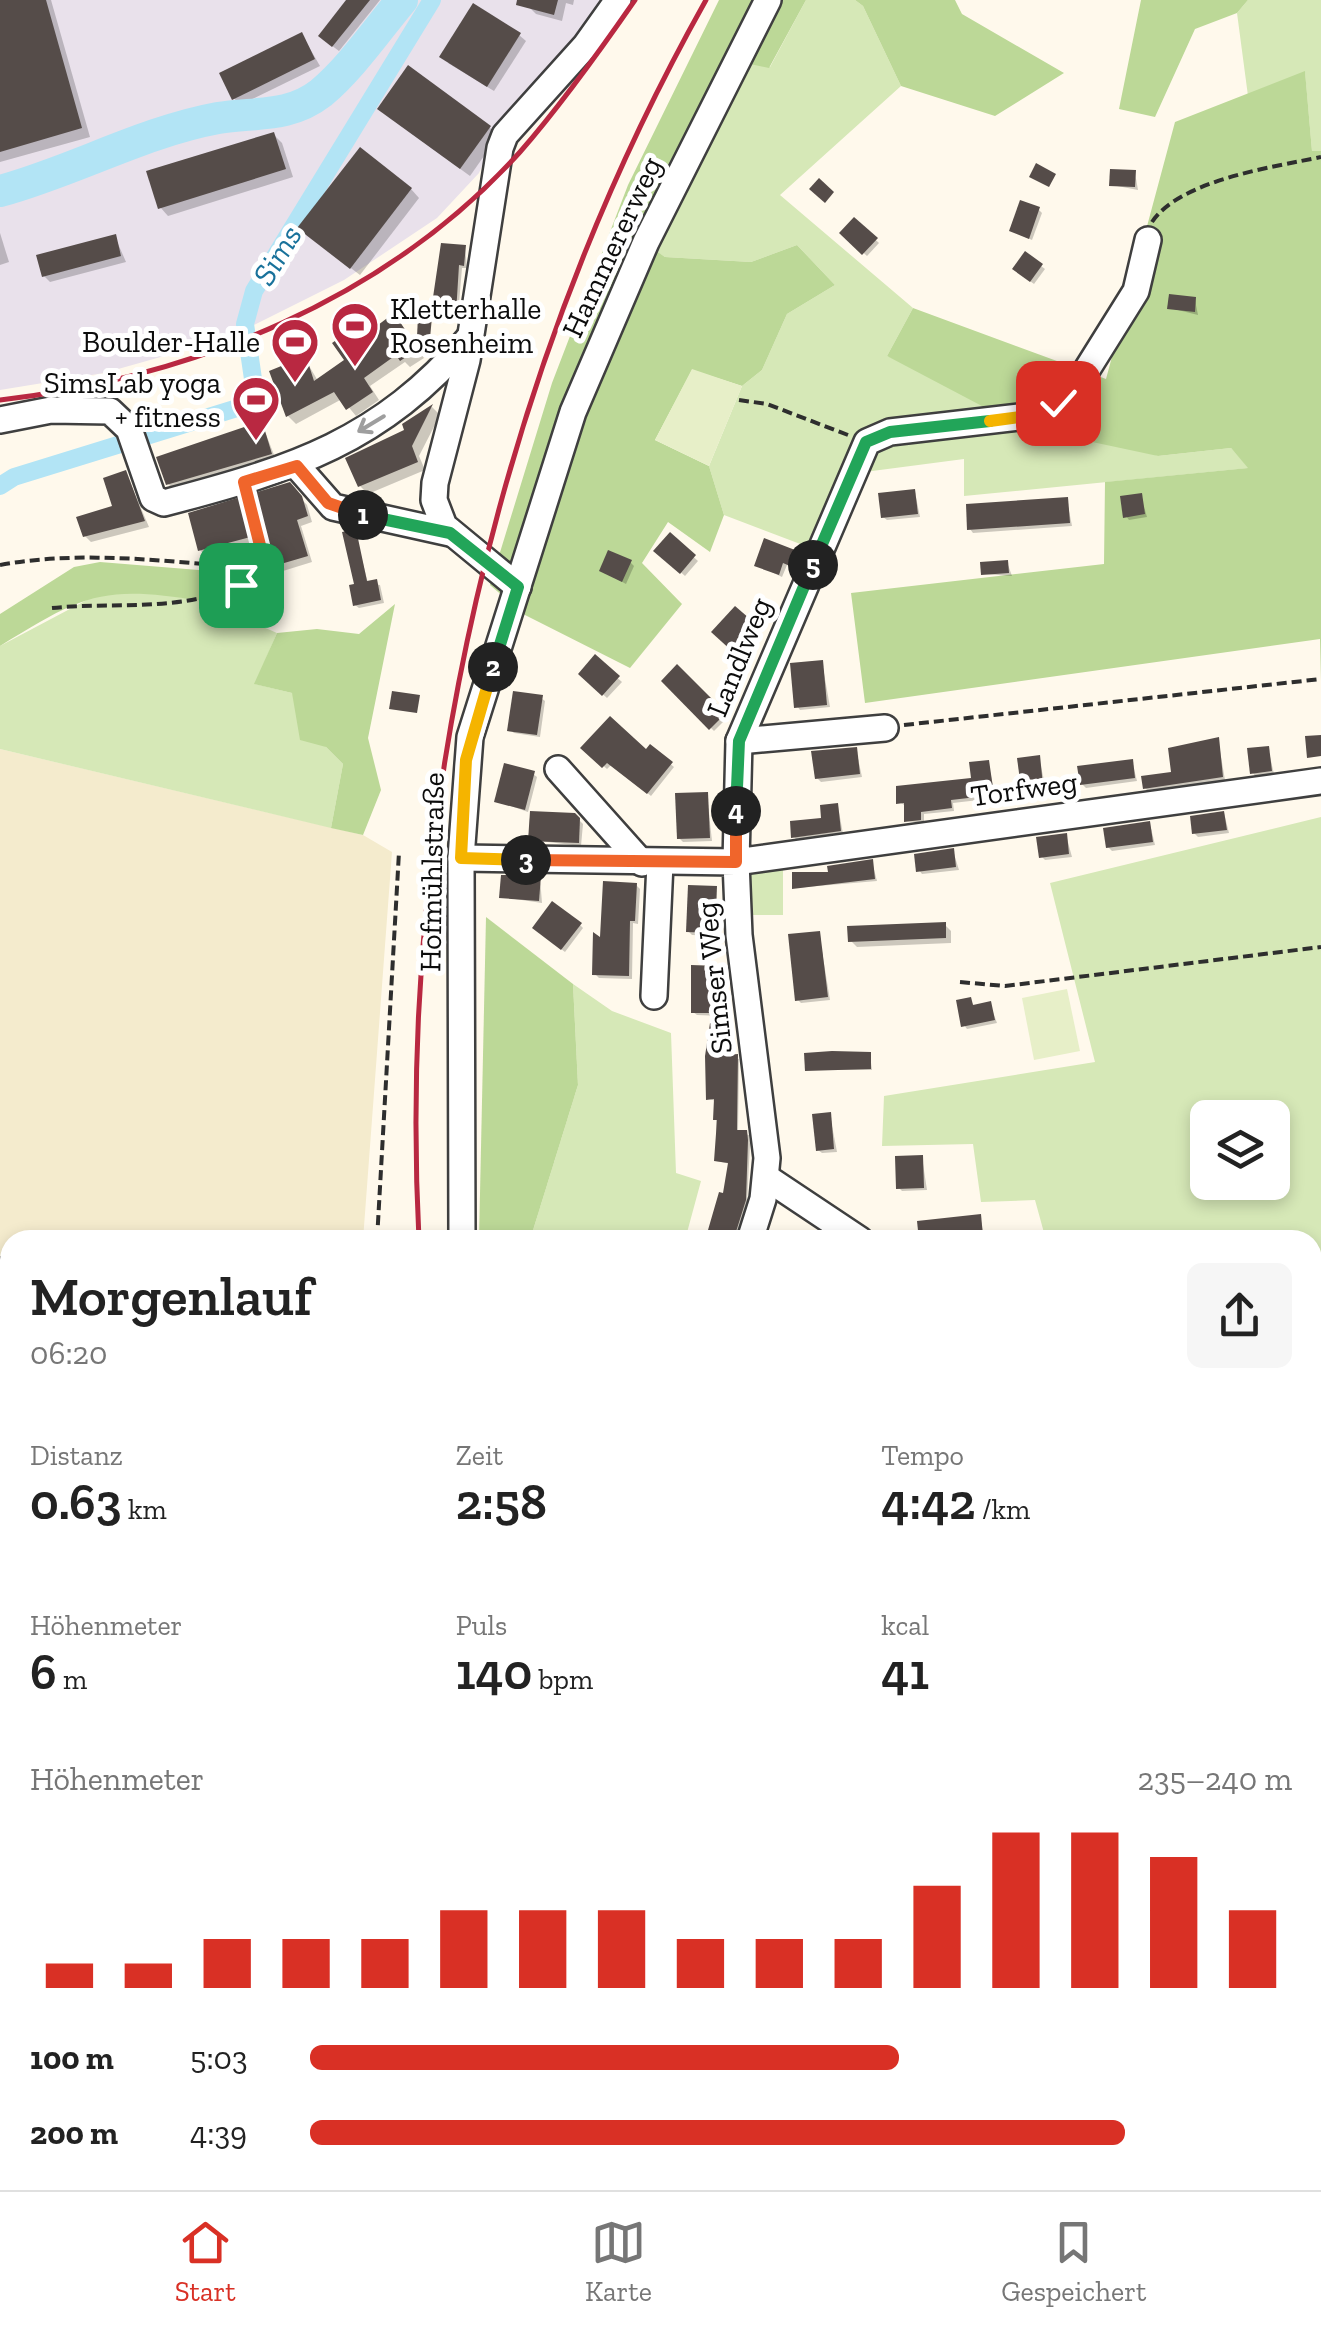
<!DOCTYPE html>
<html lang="de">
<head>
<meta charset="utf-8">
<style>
  :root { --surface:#fff; --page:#f6f6f6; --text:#222; --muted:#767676; --line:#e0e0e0; --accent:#d93025 }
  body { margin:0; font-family:"Zilla Slab",serif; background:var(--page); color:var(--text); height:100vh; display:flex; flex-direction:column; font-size:38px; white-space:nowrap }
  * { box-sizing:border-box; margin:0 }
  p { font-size:32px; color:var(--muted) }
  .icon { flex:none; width:55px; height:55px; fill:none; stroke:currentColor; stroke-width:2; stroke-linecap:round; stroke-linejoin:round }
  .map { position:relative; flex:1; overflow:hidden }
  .details { position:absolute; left:0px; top:1230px; width:1322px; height:960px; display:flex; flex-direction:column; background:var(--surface); border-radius:30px 30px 0 0; box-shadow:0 5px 15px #0003 }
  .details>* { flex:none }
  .buttons { position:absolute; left:1190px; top:1100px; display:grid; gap:20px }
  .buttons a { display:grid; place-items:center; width:100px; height:100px; border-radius:15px; background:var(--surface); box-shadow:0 5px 15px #0003; font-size:50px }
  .pin { position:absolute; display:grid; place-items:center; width:85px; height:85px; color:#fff; margin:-42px; border-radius:20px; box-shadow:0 5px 15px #0006 }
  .km { position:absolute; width:50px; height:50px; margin:-25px; border-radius:50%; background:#222; color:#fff; font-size:28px; line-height:50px; text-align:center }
  .round { display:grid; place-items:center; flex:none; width:105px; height:105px; border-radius:15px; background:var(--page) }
  .overview { display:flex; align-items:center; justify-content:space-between; height:170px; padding:0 30px }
  h1 { font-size:55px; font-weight:600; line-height:75px }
  .figures { display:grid; grid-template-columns:repeat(3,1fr); gap:15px; height:170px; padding:10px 30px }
  .figures div { display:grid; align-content:center }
  .figures b { font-size:50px; font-weight:600 }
  .figures small { font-size:28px; font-weight:400 }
  .figures p { font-size:28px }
  .chart { height:280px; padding:20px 30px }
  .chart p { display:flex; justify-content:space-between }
  .chart svg { width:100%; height:180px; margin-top:10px; stroke:var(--accent); stroke-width:6 }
  ul { padding:0 30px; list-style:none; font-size:32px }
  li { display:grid; grid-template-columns:160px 120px 1fr; align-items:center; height:75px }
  li i { height:25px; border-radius:12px; background:var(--accent) }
  .tab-bar { display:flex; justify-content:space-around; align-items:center; height:140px; border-top:2px solid var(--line); background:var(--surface); font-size:28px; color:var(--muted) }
  .tab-bar a { display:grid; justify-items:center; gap:5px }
  .tab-bar .active { color:var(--accent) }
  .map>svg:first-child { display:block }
</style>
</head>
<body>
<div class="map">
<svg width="1321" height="2190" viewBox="0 0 1321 2190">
  <rect width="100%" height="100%" fill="#fff9ec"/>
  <path fill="#e9e1eb" d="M0,0H605L494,138L479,173L437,218L344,280L228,338L104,373L0,390Z"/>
  <g fill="#f4ebcd">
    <path d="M0,749L363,835L392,852L363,1240H10V1716L0,1707Z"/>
    <path d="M1313,2041L1321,2048V2190H1067L1077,2180H1312Z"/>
  </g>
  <g fill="#d6e8b7" fill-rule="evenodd">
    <path d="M806,0H855L863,6L901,86L780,195L913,308L887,356L1158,456L1231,448L1249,468L964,496V459L857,473L824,553L724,515L709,466L742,386L762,370L787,314L835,285L797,245L751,262L665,257L651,248L743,62L770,67Z"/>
    <path d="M1248,0H1321V151H1312L1305,72L1248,96L1237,13Z"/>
    <path d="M137,590L203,601L277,633L255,684L292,693L326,747L343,764L331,828L0,749V646L100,593Z"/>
    <path d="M1321,817V1503L1312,1499V1240H1046L1035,1200L981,1202L973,1144L882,1146L884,1096L1095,1062L1050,883ZM1208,1118H1272V1182H1208Z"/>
    <path d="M783,863V915H746V869Z"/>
    <path d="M573,984L612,1011L671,1033L676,1173L701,1181L685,1240H530L578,1085Z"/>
    <path d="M1313,1517L1321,1521V2048L1312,2041Z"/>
    <path d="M387,2180H590L595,2190H389Z"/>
    <path d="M862,2180L868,2190H750L748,2181Z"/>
    <path d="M884,2180H1077L1067,2190H890Z"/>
  </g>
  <g fill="#bcd897">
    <path d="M719,0H806L769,68L727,59L636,237L665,257L751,262L797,245L835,285L787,314L762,370L742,386L692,370L655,440L709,466L724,515L710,552L668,522L642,563L682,604L630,668L525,615L490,585L552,383L628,185Z"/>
    <path d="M855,0H955L962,14L1064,73L995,116L901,86L863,6Z"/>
    <path d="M1141,0H1248L1237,13L1195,29L1155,117L1119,109Z"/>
    <path d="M1305,71L1312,151H1321V681L1320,639L865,703L851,593L1104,564L1105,482L1248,468L1231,448L1158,456L1022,427L887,356L913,308L1106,379L1175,122Z"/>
    <path d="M100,562L211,571V593L203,601C104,585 85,593 0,646V614L74,567Z"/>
    <path d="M395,604L368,738L381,790L363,835L331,828L343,764L326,747L300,740L292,693L254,684L277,633L317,629L359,634Z"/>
    <path d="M486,917L573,984L578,1085L530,1240H479Z"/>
    <path d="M0,1707L10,1716V2180H387L389,2190H0Z"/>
    <path d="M677,2180H747L750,2190H681Z"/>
  </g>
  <g fill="#e7efc8">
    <path d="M692,369L742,386L709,466L655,440Z"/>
    <path d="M1067,989L1080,1051L1034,1060L1022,998Z"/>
  </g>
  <g fill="#0003">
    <path d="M0,0H51L90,137L0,162Z"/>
    <path d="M350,0H380L339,51L327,42Z"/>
    <path d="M529,0H574L573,5L566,3L562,21L536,14L528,6Z"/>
    <path d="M302,35L320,66L240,105L234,98Z"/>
    <path d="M519,35L526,41L494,91L448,63Z"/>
    <path d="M389,117L490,128L498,136L470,176Z"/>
    <path d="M274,135L282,143L293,177L168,216L160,207Z"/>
    <path d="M1135,173L1138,190L1112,185Z"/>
    <path d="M411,189L419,198L360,275L309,236Z"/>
    <path d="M1039,210L1042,213L1032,240L1012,231Z"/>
    <path d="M854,220L879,243L867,256L842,233Z"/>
    <path d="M0,233L9,262L0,265Z"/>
    <path d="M115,237L126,262L50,282L44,276Z"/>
    <path d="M465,247L467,268H462L458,315L437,314L434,310Z"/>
    <path d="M1041,266L1045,269L1034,284L1019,273Z"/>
    <path d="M1195,300L1198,315L1170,308Z"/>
    <path d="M401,324L424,358L410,367L405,362L370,386L379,400L356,416L342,399L296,424L288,416L272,372L305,359L318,381L348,361L379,327Z"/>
    <path d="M432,407L440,415L419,456L425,470L368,494L360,486L407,431L405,425Z"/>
    <path d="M262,424L276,460L174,490L168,484Z"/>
    <path d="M126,473L149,527L91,542L85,536L115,507Z"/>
    <path d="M289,485L307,505L312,522L301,526L312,562L283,571L269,539L206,556L200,550Z"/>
    <path d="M915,492L920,517L887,520L883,517Z"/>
    <path d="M1141,496L1147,517L1129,520L1126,516Z"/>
    <path d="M1067,500L1072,526L973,533L970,529Z"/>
    <path d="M355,532L368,583L380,585L384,603L359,608L355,605Z"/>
    <path d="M670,536L698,561L685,576L657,551Z"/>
    <path d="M794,552L798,556L793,568L787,565L782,577L757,565Z"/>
    <path d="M630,562L634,566L626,584L602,571Z"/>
    <path d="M1007,562L1012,576L984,574Z"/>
    <path d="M735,609L758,630L738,653L715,632Z"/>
    <path d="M595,658L622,682L607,698L581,674Z"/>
    <path d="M822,662L830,707L800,710L797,706Z"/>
    <path d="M677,668L727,718L714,731L664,681Z"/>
    <path d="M541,698L545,701L540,737L514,733L510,730Z"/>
    <path d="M1218,739L1225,780L1149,792L1145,788L1174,774Z"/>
    <path d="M650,747L674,767L651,796L612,764L607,769L584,748L646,752Z"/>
    <path d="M1268,748L1274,774L1256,777L1253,773Z"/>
    <path d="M856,749L862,777L821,782L817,778Z"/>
    <path d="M1039,758L1046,789L1027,791L1023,787Z"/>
    <path d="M1132,761L1137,781L1086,788L1082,784Z"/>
    <path d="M988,763L996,798L953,803L954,811L924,814V823L907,821L906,806L899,802L974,780Z"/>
    <path d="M533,774L537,777L528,812L497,801Z"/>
    <path d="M707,794L712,841L683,842L679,838Z"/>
    <path d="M838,806L843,834L797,840L794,837L824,821Z"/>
    <path d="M1224,813L1229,833L1198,837L1194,833Z"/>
    <path d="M574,815L583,824L581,846L531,840Z"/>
    <path d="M1150,824L1155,845L1112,851L1108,847Z"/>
    <path d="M1066,835L1072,857L1045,860L1041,856Z"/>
    <path d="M953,851L959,870L922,874L919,870Z"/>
    <path d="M872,862L877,881L795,888L830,874Z"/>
    <path d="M540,878L542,903L502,897Z"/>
    <path d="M636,885L640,889L638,924L633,923L632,979L599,978L595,974L602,942Z"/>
    <path d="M716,889L718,936L692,935L688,931Z"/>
    <path d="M580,925L583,928L565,952L538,931Z"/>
    <path d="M945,925L951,931V943L857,947L851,941Z"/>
    <path d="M819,933L830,1000L801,1003L798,1000Z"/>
    <path d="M718,968L722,1016L697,1015L693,1012Z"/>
    <path d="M970,1000L975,1007L990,1004L997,1023L967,1029L964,1025Z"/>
    <path d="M726,1027L727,1057L739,1059L738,1132L749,1135L750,1144L747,1203L736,1238L711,1230L725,1197L731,1164L716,1161V1101L709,1099Z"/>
    <path d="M870,1055L872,1070H808Z"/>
    <path d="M830,1115L837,1152L822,1153L818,1150Z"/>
    <path d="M922,1157L927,1190L902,1191L899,1188Z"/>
    <path d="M980,1217L985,1239L921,1240L919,1223Z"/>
  </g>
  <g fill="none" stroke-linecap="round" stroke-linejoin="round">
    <path stroke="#b2e4f5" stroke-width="18" d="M0,486L14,477L247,405L253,379L245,324L254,291L432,0"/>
    <path stroke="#b2e4f5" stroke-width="32" d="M0,191C74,171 142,132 218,118C255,112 289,118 321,93C351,68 377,30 402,0"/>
  </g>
  <g fill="#554c49">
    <path d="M0,0H46L82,128L0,152Z"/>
    <path d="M346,0H370L332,47L318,36Z"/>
    <path d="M517,0H558L554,15L516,5Z"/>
    <path d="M473,3L521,33L487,87L439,57Z"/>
    <path d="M302,32L315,59L232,100L219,73Z"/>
    <path d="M408,65L491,126L460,169L377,109Z"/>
    <path d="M274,132L286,169L158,209L146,171Z"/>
    <path d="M360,147L412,188L350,269L297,228Z"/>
    <path d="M1036,163L1056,174L1049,187L1029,177Z"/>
    <path d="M1110,169L1136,170L1135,187L1109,186Z"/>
    <path d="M819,178L834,192L825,203L809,189Z"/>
    <path d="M1020,200L1040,207L1029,239L1009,231Z"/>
    <path d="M854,217L878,238L862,255L839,233Z"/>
    <path d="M116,234L121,256L42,277L36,255Z"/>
    <path d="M441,243L466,245L464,266L459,265L456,313L431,311Z"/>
    <path d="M1025,251L1043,264L1030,282L1012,269Z"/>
    <path d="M1169,294L1196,297L1195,312L1167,309Z"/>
    <path d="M394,313L418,349L400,361L396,355L364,378L373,392L346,410L334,392L286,417L269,371L306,356L314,381L344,360L332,343L371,316L378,325Z"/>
    <path d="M418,316L432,317L430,338L417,337Z"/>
    <path d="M433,404L412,446L418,462L358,487L345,458L404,430L402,424Z"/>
    <path d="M262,421L272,454L166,485L156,457Z"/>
    <path d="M126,470L145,521L83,537L76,517L112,506L103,478Z"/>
    <path d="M290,482L302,496L308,516L297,520L308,556L274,566L265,533L198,551L188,513Z"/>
    <path d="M915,489L918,514L881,518L878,493Z"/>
    <path d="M1142,493L1145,514L1123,518L1120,496Z"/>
    <path d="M1068,497L1070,523L967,530L966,504Z"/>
    <path d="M356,529L367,581L377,579L381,600L353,606L349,585L354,584L342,532Z"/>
    <path d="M670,532L696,555L680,574L653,551Z"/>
    <path d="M764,538L795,550L790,566L783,563L779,575L754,566Z"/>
    <path d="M608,550L632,560L622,582L599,571Z"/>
    <path d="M1008,560L1009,573L981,575L980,562Z"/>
    <path d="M735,606L757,625L733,652L711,632Z"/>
    <path d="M595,654L620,676L602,696L578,674Z"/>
    <path d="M823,660L827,705L794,708L790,663Z"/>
    <path d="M677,664L726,713L709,730L661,681Z"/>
    <path d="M392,691L420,695L417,713L389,709Z"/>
    <path d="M513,691L543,695L537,735L507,731Z"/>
    <path d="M610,716L646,749L650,744L673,762L647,794L607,763L602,768L580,748Z"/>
    <path d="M1321,735V756L1307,758L1305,736Z"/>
    <path d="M1219,737L1223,777L1143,789L1141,776L1171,772L1168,748Z"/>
    <path d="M1269,746L1272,771L1250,774L1247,748Z"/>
    <path d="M857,747L860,774L815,779L811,751Z"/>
    <path d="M1040,755L1043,786L1021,788L1017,758Z"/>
    <path d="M1133,759L1135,778L1080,785L1077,766Z"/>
    <path d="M989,760L994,795L951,800L952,808L921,812V820L904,822V803L896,804V786L971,778L969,762Z"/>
    <path d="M504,763L535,771L525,810L494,802Z"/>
    <path d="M708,792L710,838L677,839L675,793Z"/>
    <path d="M838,803L841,831L791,838L790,821L821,818L820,805Z"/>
    <path d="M530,811L575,813L580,818L579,843L528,841Z"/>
    <path d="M1224,811L1227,830L1192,834L1190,816Z"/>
    <path d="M1150,821L1153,842L1106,848L1103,828Z"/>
    <path d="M1067,833L1069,854L1039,858L1036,837Z"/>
    <path d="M954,848L956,867L916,872L914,854Z"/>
    <path d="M873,859L875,879L792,889V872H828L827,866Z"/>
    <path d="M501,875H541L539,901L499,898Z"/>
    <path d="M603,881L637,883L635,921H630L629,976L592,975L593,932L600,937Z"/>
    <path d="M688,885L717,886L715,933L686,932Z"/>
    <path d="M552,901L582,923L561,950L532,928Z"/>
    <path d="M946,922V938L848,942L847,926Z"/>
    <path d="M820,931L828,997L795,1001L788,934Z"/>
    <path d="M691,965L719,966V1013H691Z"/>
    <path d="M971,997L973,1005L991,1001L995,1020L961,1027L956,1000Z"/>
    <path d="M710,1023L728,1024L725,1055L738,1054L737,1130H747L748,1140L746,1200L734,1238L708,1230L719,1192L723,1193L728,1163L714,1161L717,1120H713L714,1099L706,1100L705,1056Z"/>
    <path d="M832,1051L871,1052V1069L805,1071L804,1053Z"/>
    <path d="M831,1112L834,1149L816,1151L812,1114Z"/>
    <path d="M923,1155L924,1188L896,1189L895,1156Z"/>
    <path d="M981,1214L983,1237L919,1240L917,1221Z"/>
  </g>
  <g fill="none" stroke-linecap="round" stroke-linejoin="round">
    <g stroke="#3f3f3f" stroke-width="30">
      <g id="minor">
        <path d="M1148,240L1136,291L1076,387L1058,403L1028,416L890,432L867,442L739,741L736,862L1321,781"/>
        <path d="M0,420L51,410L110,411L129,429L153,498L164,503C293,469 381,442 470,337"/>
        <path d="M297,466L333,507L450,533"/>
        <path d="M518,587L444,526L434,500L435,483L467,360L500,148L505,135L586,45L618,0"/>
        <path d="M739,741L885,728"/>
        <path d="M558,769L642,863"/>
        <path d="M461,858L736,862L739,935L767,1158L763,1199L750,1240"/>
        <path d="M654,996L660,863"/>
        <path d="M767,1178L860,1240"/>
        <path d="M462,1240L461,858L470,737L573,412L646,242L768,0"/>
        <path d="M872,2180L878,2190"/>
      </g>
    </g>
    <g stroke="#2e2e2e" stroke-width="4" stroke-dasharray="10 5" stroke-linecap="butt">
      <path d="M1152,222C1180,180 1273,167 1321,157"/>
      <path d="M739,400L767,404L848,435"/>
      <path d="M250,501L266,569"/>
      <path d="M0,565C89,549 176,563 266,569"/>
      <path d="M52,608C121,601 207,616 266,569"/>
      <path d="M904,725L1321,679"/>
      <path d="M960,982L1005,986L1321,947"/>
      <path d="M377,1240L399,852"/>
      <path d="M0,1258L10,1259"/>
      <path d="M1312,1443L1321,1440"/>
      <path d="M1312,1511L1321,1514"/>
      <path d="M0,1700L10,1708"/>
      <path d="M0,1721L10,1719"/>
      <path d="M1312,2047L1321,2054"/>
      <path d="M594,2180L599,2190"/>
    </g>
    <use href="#minor" stroke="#fff" stroke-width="25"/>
    <g stroke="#b92841" stroke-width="5">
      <path d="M0,400C194,377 386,300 520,152C562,104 599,52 635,0"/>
      <path d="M419,1240C397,817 498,370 706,0"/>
      <path d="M647,2180L651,2190"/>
    </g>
  </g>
  <defs><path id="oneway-shaft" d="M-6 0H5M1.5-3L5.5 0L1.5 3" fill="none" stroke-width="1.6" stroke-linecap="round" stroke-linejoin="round" transform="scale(2.5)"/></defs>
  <use stroke="#9e9e9e" href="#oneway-shaft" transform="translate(371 424) rotate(149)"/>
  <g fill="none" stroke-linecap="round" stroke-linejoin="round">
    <g stroke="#fff" stroke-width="20">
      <path id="split-1" d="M241,585L266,569L244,482L297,466L328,503L363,515"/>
    </g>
    <g stroke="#fff" stroke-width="20">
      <path id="split-2" d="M363,515L450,533L518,587L493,667"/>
    </g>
    <g stroke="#fff" stroke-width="20">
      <path id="split-3" d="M493,667L466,760L461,858L526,860"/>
    </g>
    <g stroke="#fff" stroke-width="20">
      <path id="split-4" d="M526,860L736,862V811"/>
    </g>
    <g stroke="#fff" stroke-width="20">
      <path id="split-5" d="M736,811L739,741L813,565"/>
    </g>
    <g stroke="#fff" stroke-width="20">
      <path id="split-6" d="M813,565L866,442L890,432L990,421"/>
    </g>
    <g stroke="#fff" stroke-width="20">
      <path id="split-7" d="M990,421L1028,416L1058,403"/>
    </g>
    <use href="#split-1" stroke="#f0652b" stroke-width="12"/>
    <use href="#split-2" stroke="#22a559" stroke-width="12"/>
    <use href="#split-3" stroke="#f5b400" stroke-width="12"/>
    <use href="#split-4" stroke="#f0652b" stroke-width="12"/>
    <use href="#split-5" stroke="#22a559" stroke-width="12"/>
    <use href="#split-6" stroke="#22a559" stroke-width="12"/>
    <use href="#split-7" stroke="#f5b400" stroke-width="12"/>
  </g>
  <defs>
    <g id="stadium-pin" transform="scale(2.5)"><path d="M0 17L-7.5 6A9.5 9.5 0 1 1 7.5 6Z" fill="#b92841" stroke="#fff"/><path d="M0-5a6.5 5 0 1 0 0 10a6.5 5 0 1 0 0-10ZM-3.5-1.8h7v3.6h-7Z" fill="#fff"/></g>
  </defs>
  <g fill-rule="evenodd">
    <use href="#stadium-pin" x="355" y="326"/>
    <use href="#stadium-pin" x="295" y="342"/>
    <use href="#stadium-pin" x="256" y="400"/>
  </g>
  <g text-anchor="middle" stroke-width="10" stroke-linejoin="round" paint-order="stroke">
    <g font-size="30" fill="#0c0c0c" stroke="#fff">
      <text transform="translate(612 247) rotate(-65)" y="10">Hammererweg</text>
      <text transform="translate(739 657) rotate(-68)" y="10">Landlweg</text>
      <text transform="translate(1024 789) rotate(-8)" y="10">Torfweg</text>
      <text transform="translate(432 872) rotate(-89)" y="10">Hofmühlstraße</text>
      <text transform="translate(714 978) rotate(-96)" y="10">Simser Weg</text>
    </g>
    <g font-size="30" fill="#0c0c0c" stroke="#fff" text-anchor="end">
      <text x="390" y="319" text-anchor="start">Kletterhalle<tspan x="390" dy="34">Rosenheim</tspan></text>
      <text x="260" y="352">Boulder-Halle</text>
      <text x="221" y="393">SimsLab yoga<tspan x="221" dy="34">+ fitness</tspan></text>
    </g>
    <g font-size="32" font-style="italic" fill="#19729b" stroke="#fff">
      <text transform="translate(277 255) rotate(-59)" y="11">Sims</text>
    </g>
  </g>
</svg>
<div class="buttons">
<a><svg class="icon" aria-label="layers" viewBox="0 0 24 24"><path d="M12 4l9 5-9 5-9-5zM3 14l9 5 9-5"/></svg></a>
</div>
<div class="pin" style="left:241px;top:585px;background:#1e9e55"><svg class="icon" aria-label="arrive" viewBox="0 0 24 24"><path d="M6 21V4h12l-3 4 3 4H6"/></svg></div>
<div class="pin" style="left:1058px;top:403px;background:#d93025"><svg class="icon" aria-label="check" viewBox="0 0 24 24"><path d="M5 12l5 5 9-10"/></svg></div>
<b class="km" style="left:363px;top:515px">1</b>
<b class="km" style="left:493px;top:667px">2</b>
<b class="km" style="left:526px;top:860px">3</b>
<b class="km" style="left:736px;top:811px">4</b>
<b class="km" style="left:813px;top:565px">5</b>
<section class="details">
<div class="overview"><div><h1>Morgenlauf</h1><p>06:20</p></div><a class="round"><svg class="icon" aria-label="share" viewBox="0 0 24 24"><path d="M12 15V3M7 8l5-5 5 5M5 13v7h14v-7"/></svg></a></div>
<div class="figures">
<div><p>Distanz</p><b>0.63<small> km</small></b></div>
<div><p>Zeit</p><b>2:58</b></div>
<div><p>Tempo</p><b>4:42<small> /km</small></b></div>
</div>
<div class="figures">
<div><p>Höhenmeter</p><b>6<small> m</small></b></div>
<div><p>Puls</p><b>140<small> bpm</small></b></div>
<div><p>kcal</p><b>41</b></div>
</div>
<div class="chart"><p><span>Höhenmeter</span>235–240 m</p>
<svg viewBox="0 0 160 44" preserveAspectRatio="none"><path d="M5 44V38M15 44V38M25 44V32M35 44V32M45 44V32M55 44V25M65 44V25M75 44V25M85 44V32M95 44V32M105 44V32M115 44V19M125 44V6M135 44V6M145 44V12M155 44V25"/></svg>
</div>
<ul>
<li><b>100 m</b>5:03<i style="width:60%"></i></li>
<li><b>200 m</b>4:39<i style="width:83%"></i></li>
</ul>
</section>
</div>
<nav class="tab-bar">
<a class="active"><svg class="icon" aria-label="home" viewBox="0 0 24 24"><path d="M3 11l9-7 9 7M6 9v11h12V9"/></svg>Start</a>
<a><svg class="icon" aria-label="map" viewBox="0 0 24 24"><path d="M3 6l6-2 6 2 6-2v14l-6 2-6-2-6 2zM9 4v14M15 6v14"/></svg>Karte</a>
<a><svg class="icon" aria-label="saved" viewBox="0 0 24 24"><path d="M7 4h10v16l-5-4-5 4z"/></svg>Gespeichert</a>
</nav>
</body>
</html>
